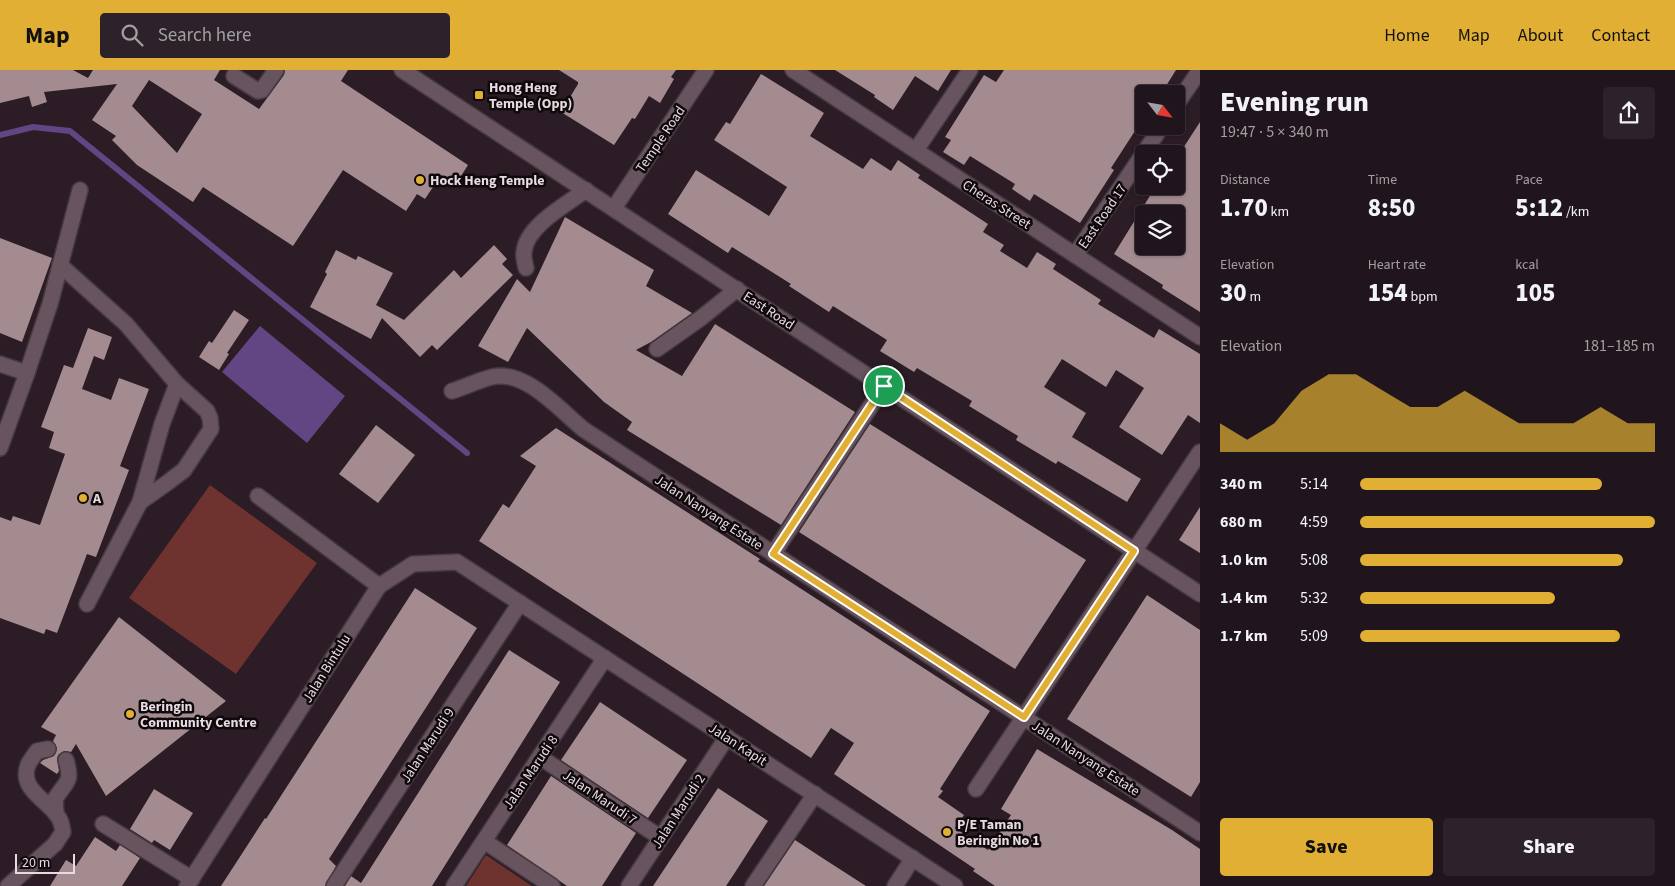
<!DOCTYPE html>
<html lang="en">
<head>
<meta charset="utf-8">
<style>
  :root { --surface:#20151c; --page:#2d2229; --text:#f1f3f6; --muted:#a29fa3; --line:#3d343b; --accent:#e1af34 }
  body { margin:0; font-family:"Source Sans 3",sans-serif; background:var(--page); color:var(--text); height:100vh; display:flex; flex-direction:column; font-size:19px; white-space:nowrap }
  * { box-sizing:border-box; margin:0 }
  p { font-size:16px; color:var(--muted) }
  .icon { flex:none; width:28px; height:28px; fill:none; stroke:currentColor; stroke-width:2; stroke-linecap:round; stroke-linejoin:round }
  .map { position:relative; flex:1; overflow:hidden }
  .side { display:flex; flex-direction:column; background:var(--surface); width:475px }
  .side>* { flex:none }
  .needle { width:32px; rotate:121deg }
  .tools { position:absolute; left:1135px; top:15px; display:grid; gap:10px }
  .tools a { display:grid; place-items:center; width:50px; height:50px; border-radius:5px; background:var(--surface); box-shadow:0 1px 4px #0004,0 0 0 1px var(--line); font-size:25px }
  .scale { position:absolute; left:15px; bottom:12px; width:60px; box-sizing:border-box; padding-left:5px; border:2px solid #e7dbe1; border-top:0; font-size:14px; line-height:18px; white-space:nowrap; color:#e7dbe1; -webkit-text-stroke:4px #0f090c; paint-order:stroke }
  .pin { position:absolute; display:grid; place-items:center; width:42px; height:42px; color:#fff; margin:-21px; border:2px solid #fff; border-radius:50%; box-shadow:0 1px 5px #0007 }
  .round { display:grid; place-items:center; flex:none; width:52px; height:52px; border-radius:5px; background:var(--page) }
  .summary { display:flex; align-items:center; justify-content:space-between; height:85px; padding:0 20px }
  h1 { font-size:28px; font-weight:800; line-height:38px }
  .stats { display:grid; grid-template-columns:repeat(3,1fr); gap:8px; height:85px; padding:5px 20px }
  .stats div { display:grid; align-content:center }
  .stats b { font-size:25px; font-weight:800 }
  .stats small { font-size:14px; font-weight:400 }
  .stats p { font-size:14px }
  .chart { height:140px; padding:10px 20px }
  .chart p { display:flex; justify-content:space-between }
  .chart svg { width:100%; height:90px; margin-top:5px; fill:var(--accent); opacity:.7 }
  .primary-button { display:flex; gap:10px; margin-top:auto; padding:10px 20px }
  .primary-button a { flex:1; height:58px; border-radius:5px; background:var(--accent); color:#111; font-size:20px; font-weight:800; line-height:58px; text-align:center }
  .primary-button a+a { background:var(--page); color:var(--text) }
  ul { padding:0 20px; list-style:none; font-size:16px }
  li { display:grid; grid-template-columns:80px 60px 1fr; align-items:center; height:38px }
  li i { height:12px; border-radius:6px; background:var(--accent) }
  header { display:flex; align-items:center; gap:30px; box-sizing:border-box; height:70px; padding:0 25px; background:var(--accent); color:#111 }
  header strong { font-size:24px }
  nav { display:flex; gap:28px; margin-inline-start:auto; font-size:18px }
  .search { width:350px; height:45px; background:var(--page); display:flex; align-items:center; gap:12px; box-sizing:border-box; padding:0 18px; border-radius:5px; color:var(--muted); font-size:19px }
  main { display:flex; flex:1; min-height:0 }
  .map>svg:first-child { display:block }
</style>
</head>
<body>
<header>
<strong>Map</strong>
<div class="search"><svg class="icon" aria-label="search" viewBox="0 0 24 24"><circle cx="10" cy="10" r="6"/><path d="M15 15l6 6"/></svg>Search here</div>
<nav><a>Home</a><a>Map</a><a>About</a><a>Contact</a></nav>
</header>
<main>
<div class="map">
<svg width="1200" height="816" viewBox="0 0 1200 816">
  <rect width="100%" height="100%" fill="#2b1c25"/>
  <g fill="#6e322f">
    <path d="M210,415L317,493L236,604L129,528Z"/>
    <path d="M486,785L532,816H466Z"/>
  </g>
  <path fill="#624683" d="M260,256L345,326L307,373L222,302Z"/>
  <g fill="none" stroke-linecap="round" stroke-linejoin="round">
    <path stroke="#624683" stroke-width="6" d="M0,65L33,57L70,61L467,383"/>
  </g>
  <g fill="#a38b90" fill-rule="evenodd">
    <path d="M0,0H73L88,8L93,0H220L214,10L259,39L284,5L285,0H348L341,11L468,95L456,114L441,105L425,129L417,124L406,141L343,100L293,176L203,117L193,132L137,95L112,70L116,66L92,50L117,14L44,22L47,32L32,37L29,26L0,33ZM149,10L202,44L177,83L132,36Z"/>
    <path d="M559,0H676L671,7L674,9L660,33L649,26L635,49L632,48L614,75L561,42L578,14V12Z"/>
    <path d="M835,0H951L938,21L915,6L893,40L874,27L875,25Z"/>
    <path d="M1004,0H1176L1161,24H1144V47L1111,98L1114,100L1080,153L1034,124L1030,131L1012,119L1015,114L970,86L964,95L943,82L951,70L945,67L984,5L996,12Z"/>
    <path d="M761,4L824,43L810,66L863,99L871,88L891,101L898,90L920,105L918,108L988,154L983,162L1004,175L1000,181L1027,198L1037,182L1056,194L1053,199L1101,230L1098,234L1154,268L1159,259L1200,284V353L1188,345L1162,385L1119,357L1144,318L1116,300L1106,317L1062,289L1044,317L1086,343L1072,367L1141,409L1127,432L1058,391L1056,394L1016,370L1018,366L969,336L972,331L917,298L914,302L880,281L887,270L833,236L829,242L789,216L791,214L732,177L728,183L668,144L696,100L769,146L787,117L714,70L726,52L730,54Z"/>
    <path d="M1200,52V242L1162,218L1163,215L1114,184L1156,116H1176V89ZM1144,144H1176V176H1144Z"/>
    <path d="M565,147L654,200L646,216L692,243L651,272L636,280L682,306L715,254L855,342L781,455L627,360L632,352L604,332L527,258L508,292L478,276L517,209L530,222Z"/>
    <path d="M0,168L52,188L22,272L0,263Z"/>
    <path d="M494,175L507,189L502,194L513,205L437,280L432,275L420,287L382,248L371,269L310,237L327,204L325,202L336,180L356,190L358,186L393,203L376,235L404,250L454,200L461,208Z"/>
    <path d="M234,240L249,250L227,283L229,284L219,300L199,287L209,271L212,273Z"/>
    <path d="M88,258L112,267L104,290L94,286L82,319L111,330L119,308L149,319L120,396L129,400L96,487L87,484L57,563L46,559L44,564L0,548V447L11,451L13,446L40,455L65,384L49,378L54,362L41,357L64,295L73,298Z"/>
    <path d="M870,354L1086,490L1015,599L799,462Z"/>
    <path d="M376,355L415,385L378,433L339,404Z"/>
    <path d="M556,358L760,489L758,491L990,641L940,719L943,721L938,727L964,745L955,758L988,780L1011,745L1001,739L1037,679L1172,760L1200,779V816H995L973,801L975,799L834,704L854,673L831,658L811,688L685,605L479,471L503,434L509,438L536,396L520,386Z"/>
    <path d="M1200,437V483L1179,470Z"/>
    <path d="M415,518L477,558L329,789L336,796L325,816H221L265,748L266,749Z"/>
    <path d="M1147,525L1200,560V712L1191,727L1067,649Z"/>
    <path d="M119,547L226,631L106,726L76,674L71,682L64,681L59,684L57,688L59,701L57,704L40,693L43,690L54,686L57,678L53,671L56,665L41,657Z"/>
    <path d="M509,580L560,612L432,816H345L351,806L361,813Z"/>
    <path d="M600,632L687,690L648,748L561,690Z"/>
    <path d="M551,706L636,763L602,816H567L507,775Z"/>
    <path d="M718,718L768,751L734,804L726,816H653Z"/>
    <path d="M154,719L193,743L170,780L154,770L152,773L130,759Z"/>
    <path d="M95,767L116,781L120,775L140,788L122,816H50L66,790L76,796Z"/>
    <path d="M795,770L824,789L866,816H764Z"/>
  </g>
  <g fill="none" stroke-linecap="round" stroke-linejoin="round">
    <g stroke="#463941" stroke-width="18">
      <g id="minor">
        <path d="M402,0L1200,524"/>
        <path d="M793,0L1200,267"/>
        <path d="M234,6L258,21L262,20L276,0"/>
        <path d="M1176,35L1200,0"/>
        <path d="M916,80L970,0"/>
        <path d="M614,138L706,0"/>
        <path d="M1075,185L1162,56"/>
        <path d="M60,195L126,254L177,314L162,354L140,432L87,534"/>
        <path d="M526,198C525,193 523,187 524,182C526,156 567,134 586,120"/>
        <path d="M657,279L701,248L737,219"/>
        <path d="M0,294L27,303"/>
        <path d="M452,321C465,317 479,310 492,307C525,299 560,340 583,359L1200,763"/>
        <path d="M0,378L27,303L50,234L80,120"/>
        <path d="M258,426L379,516"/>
        <path d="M140,432L167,413L184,400L211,359L210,348L207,341L177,314"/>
        <path d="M773,484L884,316"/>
        <path d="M540,687L661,768"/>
        <path d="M976,719L1200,382"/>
        <path d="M56,743L55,729C66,711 73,713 66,690"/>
        <path d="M103,754L192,809"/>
        <path d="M484,771L552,816"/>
        <path d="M8,816L55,774L63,762C62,755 61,749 56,744C45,729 19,718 28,695C30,690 34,686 37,681L48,679"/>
        <path d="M187,816L379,516L413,494L457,492L955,816"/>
        <path d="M334,816L520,533"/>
        <path d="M454,816L605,588"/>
        <path d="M629,816L727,667"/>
        <path d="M753,816L815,724"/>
        <path d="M895,816L913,788"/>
      </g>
    </g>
    <use href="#minor" stroke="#67545f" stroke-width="15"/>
  </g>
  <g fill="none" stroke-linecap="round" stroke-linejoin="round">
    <g stroke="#fff" stroke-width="10">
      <path id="route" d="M884,316L1134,481L1024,647L773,484Z"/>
    </g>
    <use href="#route" stroke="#e1af34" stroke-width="6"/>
  </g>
  <g fill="#e1af34" stroke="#0f090c" stroke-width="2">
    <rect x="474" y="20" width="10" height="10" rx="2.5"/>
    <circle cx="420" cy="110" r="5"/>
    <circle cx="83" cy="428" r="5"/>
    <circle cx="130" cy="644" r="5"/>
    <circle cx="947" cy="762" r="5"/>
  </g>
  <g text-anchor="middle" stroke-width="5" stroke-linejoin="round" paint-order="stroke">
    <g font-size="14" font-weight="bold" fill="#e7dbe1" stroke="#0f090c" text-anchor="start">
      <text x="489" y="22">Hong Heng<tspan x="489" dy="16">Temple (Opp)</tspan></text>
      <text x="430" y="115">Hock Heng Temple</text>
      <text x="93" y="433">A</text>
      <text x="140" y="641">Beringin<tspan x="140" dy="16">Community Centre</tspan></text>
      <text x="957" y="759">P/E Taman<tspan x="957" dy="16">Beringin No 1</tspan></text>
    </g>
    <g font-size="14" fill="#e7dbe1" stroke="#0f090c">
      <text transform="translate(660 69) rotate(-56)" y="5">Temple Road</text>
      <text transform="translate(997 134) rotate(33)" y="5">Cheras Street</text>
      <text transform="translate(1102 146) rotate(-56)" y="5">East Road 17</text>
      <text transform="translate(769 240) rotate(33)" y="5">East Road</text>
      <text transform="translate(709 442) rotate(33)" y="5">Jalan Nanyang Estate</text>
      <text transform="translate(326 598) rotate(-58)" y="5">Jalan Bintulu</text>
      <text transform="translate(738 674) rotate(33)" y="5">Jalan Kapit</text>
      <text transform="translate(427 675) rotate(-57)" y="5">Jalan Marudi 9</text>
      <text transform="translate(1086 688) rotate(33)" y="5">Jalan Nanyang Estate</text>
      <text transform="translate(530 702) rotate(-56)" y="5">Jalan Marudi 8</text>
      <text transform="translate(600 727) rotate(34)" y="5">Jalan Marudi 7</text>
      <text transform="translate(678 741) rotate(-57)" y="5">Jalan Marudi 2</text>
    </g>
  </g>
</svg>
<div class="tools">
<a><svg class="needle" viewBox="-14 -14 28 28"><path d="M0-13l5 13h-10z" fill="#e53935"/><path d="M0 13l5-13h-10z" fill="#a29fa3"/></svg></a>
<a><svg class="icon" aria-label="locate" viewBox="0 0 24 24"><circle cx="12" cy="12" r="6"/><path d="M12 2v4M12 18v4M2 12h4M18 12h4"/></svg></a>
<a><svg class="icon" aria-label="layers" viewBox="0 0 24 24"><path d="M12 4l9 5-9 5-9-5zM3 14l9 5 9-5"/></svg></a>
</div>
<div class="scale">20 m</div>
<div class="pin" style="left:884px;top:316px;background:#1e9e55"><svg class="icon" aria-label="arrive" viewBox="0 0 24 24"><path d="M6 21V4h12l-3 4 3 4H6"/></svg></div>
</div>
<section class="side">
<div class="summary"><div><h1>Evening run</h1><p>19:47 · 5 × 340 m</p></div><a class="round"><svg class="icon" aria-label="share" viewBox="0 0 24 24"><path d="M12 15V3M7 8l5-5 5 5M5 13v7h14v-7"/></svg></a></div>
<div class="stats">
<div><p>Distance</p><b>1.70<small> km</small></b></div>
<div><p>Time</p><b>8:50</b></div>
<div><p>Pace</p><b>5:12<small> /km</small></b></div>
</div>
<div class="stats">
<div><p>Elevation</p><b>30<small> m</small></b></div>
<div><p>Heart rate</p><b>154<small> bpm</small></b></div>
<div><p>kcal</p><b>105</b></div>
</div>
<div class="chart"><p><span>Elevation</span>181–185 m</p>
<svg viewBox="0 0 160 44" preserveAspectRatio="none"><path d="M0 44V30L10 38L20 30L30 14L40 6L50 6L60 14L70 22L80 22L90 14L100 22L110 30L120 30L130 30L140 22L150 30L160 30V44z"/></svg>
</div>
<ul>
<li><b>340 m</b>5:14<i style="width:82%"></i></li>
<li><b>680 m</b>4:59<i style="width:100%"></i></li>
<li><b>1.0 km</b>5:08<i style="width:89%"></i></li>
<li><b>1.4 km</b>5:32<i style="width:66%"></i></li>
<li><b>1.7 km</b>5:09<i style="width:88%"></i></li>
</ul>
<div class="primary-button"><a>Save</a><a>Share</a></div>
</section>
</main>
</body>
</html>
